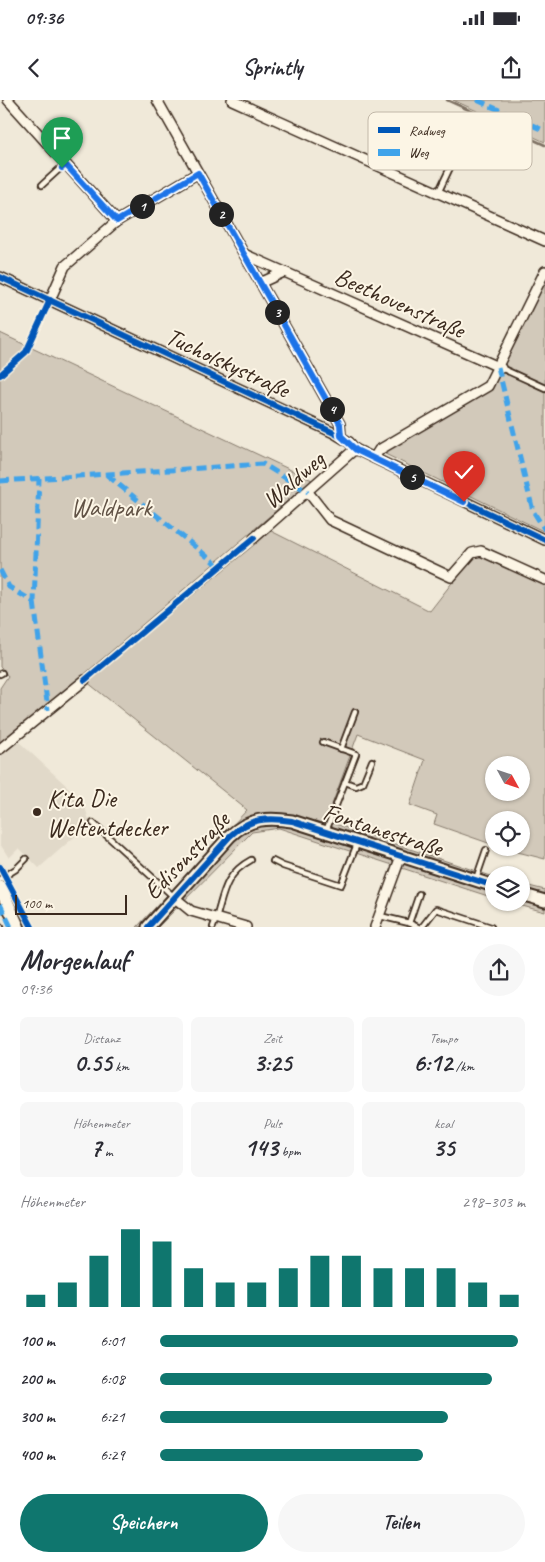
<!DOCTYPE html>
<html lang="de">
<head>
<meta charset="utf-8">
<style>
  :root { --surface:#fff; --page:#f7f7f7; --text:#2b2b33; --muted:#7c7c81; --accent:#0f766e }
  body { margin:0; font-family:Caveat,sans-serif; background:var(--page); color:var(--text); height:100vh; display:flex; flex-direction:column; font-size:19px; white-space:nowrap }
  * { box-sizing:border-box; margin:0 }
  p { font-size:16px; color:var(--muted) }
  .icon { flex:none; width:28px; height:28px; fill:none; stroke:currentColor; stroke-width:2; stroke-linecap:round; stroke-linejoin:round }
  .map { position:relative; height:827px; overflow:hidden }
  .drawer { display:flex; flex-direction:column; background:var(--surface); flex:1 }
  .drawer>* { flex:none }
  .needle { width:32px; rotate:130deg }
  .controls { position:absolute; left:485px; top:656px; display:grid; gap:10px }
  .controls a { display:grid; place-items:center; width:45px; height:45px; border-radius:50%; background:var(--surface); box-shadow:0 1px 4px #0004; font-size:25px }
  .scale { position:absolute; left:15px; bottom:12px; width:112px; box-sizing:border-box; padding-left:5px; border:2px solid #3b2a1e; border-top:0; font-size:14px; line-height:18px; white-space:nowrap; color:#3b2a1e; -webkit-text-stroke:4px #fcf5e5; paint-order:stroke }
  .pin { position:absolute; display:grid; place-items:center; width:42px; height:42px; color:#fff; margin:-51px -21px; border-radius:50% 50% 50% 0; rotate:-45deg; box-shadow:0 0 5px #0007 }
  .pin .icon { rotate:45deg }
  .km { position:absolute; width:25px; height:25px; margin:-12px; border-radius:50%; background:#222; color:#fff; font-size:14px; line-height:25px; text-align:center }
  .round { display:grid; place-items:center; flex:none; width:52px; height:52px; border-radius:26px; background:var(--page) }
  .summary { display:flex; align-items:center; justify-content:space-between; height:85px; padding:0 20px }
  h1 { font-size:28px; font-weight:800; line-height:38px }
  .stats { display:grid; grid-template-columns:repeat(3,1fr); gap:8px; height:85px; padding:5px 20px }
  .stats div { display:grid; align-content:center; border-radius:8px; background:var(--page); text-align:center }
  .stats b { font-size:25px; font-weight:800 }
  .stats small { font-size:14px; font-weight:400 }
  .stats p { font-size:14px }
  .chart { height:140px; padding:10px 20px }
  .chart p { display:flex; justify-content:space-between }
  .chart svg { width:100%; height:90px; margin-top:5px; stroke:var(--accent); stroke-width:6 }
  .cta { display:flex; gap:10px; margin-top:auto; padding:10px 20px }
  .cta a { flex:1; height:58px; border-radius:30px; background:var(--accent); color:#fff; font-size:20px; font-weight:800; line-height:58px; text-align:center }
  .cta a+a { background:var(--page); color:var(--text) }
  ul { padding:0 20px; list-style:none; font-size:16px }
  li { display:grid; grid-template-columns:80px 60px 1fr; align-items:center; height:38px }
  li i { height:12px; border-radius:6px; background:var(--accent) }
  .status { display:flex; justify-content:space-between; align-items:center; height:35px; padding:0 25px; background:var(--surface); direction:ltr }
  .status svg { height:14px; fill:currentColor }
  header { display:flex; justify-content:space-between; align-items:center; height:65px; padding:0 20px; background:var(--surface); font-size:22px; font-weight:800 }
  .map>svg:first-child { display:block }
</style>
</head>
<body>
<div class="status"><b>09:36</b><svg viewBox="0 0 49 12"><path d="M0 12V9h3v3zM5 12V6h3v6zM10 12V3h3v9zM15 12V0h3v12zM26 1h20v11H26zM47 4h2v5h-2z"/></svg></div>
<header><svg class="icon" aria-label="back" viewBox="0 0 24 24"><path d="M15 5l-7 7 7 7"/></svg>Sprintly<svg class="icon" aria-label="share" viewBox="0 0 24 24"><path d="M12 15V3M7 8l5-5 5 5M5 13v7h14v-7"/></svg></header>
<div class="map">
<svg width="545" height="827" viewBox="0 0 545 827">
  <rect width="100%" height="100%" fill="#f0e9d9"/>
  <filter id="ink" filterUnits="userSpaceOnUse"><feTurbulence type="fractalNoise" baseFrequency=".02" numOctaves="2"/><feDisplacementMap in="SourceGraphic" scale="10" xChannelSelector="R" yChannelSelector="G"/><feConvolveMatrix kernelMatrix="1 2 1 2 8 2 1 2 1" color-interpolation-filters="sRGB"/></filter>
  <g filter="url(#ink)">
    <path fill="#e1d9c9" d="M17,640L83,701L90,723L39,768L19,748L9,758L0,744V654Z"/>
    <g fill="#d2c9ba" stroke="#867a6c" fill-rule="evenodd">
      <path d="M453,0H545V42Z"/>
      <path d="M545,174V432L379,351L489,286Z"/>
      <path d="M0,233L312,380L0,646V588L8,576L0,567Z"/>
      <path d="M271,431L430,511L472,457L480,454L545,484V759L502,748H521V720H494V745L434,724L437,715L410,705L425,660L358,634L326,721L494,777V798L279,728L252,732L158,827H137L247,710L87,582ZM494,665H521V692H494Z"/>
      <path d="M521,784L545,790V812L511,803L521,802Z"/>
    </g>
    <g fill="none" stroke-linecap="round" stroke-linejoin="round">
      <path stroke="#7e7163" stroke-width="2.5" d="M447,0L545,45"/>
      <g stroke="#3b2a1e" stroke-width="8">
        <g id="service">
          <path d="M42,85L65,64"/>
          <path d="M438,93L458,51"/>
          <path d="M501,268L545,288"/>
          <path d="M0,574L2,573"/>
          <path d="M323,642L356,654L326,731"/>
          <path d="M341,649L355,612"/>
          <path d="M345,682L356,686L363,683L372,661"/>
          <path d="M93,723L174,797"/>
          <path d="M273,761L283,766L341,785L357,744"/>
          <path d="M0,767L5,776"/>
          <path d="M0,779L16,769L26,759"/>
          <path d="M476,779L486,750"/>
          <path d="M380,816L409,823L419,794"/>
          <path d="M409,823L418,827"/>
          <path d="M0,826L1,827"/>
          <path d="M213,827C224,799 221,776 251,760"/>
          <path d="M422,827L436,809L491,827"/>
        </g>
      </g>
      <g stroke="#3b2a1e" stroke-width="12">
        <g id="minor">
          <path d="M8,0L117,121"/>
          <path d="M157,0L340,324L341,336"/>
          <path d="M232,0L545,141"/>
          <path d="M244,154L501,268"/>
          <path d="M0,177L334,333L349,342L355,349L545,440"/>
          <path d="M260,183L284,172"/>
          <path d="M50,200L65,166L117,121L198,73"/>
          <path d="M374,358L379,350L488,286L545,171"/>
          <path d="M308,392L330,420L451,477L472,453L481,451L545,480"/>
          <path d="M254,438L355,349"/>
          <path d="M0,649L85,580"/>
          <path d="M175,798L191,811L246,827"/>
          <path d="M375,827L401,756"/>
        </g>
      </g>
      <g stroke="#3b2a1e" stroke-width="15">
        <g id="tertiary">
          <path d="M521,794L545,801"/>
          <path d="M148,827L230,736C249,718 268,717 292,721L494,786"/>
        </g>
      </g>
      <g stroke="#3b2a1e" stroke-width="16">
        <path id="secondary" d="M0,787L18,827"/>
      </g>
      <use href="#service" stroke="#fcf5e5" stroke-width="4.5"/>
      <use href="#minor" stroke="#fcf5e5" stroke-width="9"/>
      <use href="#tertiary" stroke="#fcf5e5" stroke-width="11"/>
      <use href="#secondary" stroke="#fcf5e5" stroke-width="12"/>
      <g stroke="#3fa3ea" stroke-width="5" stroke-dasharray="10 5" stroke-linecap="butt">
        <path d="M477,0L545,31"/>
        <path d="M498,267L533,411L545,430"/>
        <path d="M107,375L220,467"/>
        <path d="M0,381L263,364L308,392"/>
        <path d="M0,470L9,487L34,502L39,379"/>
        <path d="M34,502L48,610"/>
        <path d="M0,804L11,827"/>
      </g>
      <g stroke="#fcf5e5" stroke-width="9">
        <g id="cycleway">
          <path d="M0,177L334,333L349,342L355,349L545,440"/>
          <path d="M0,275L26,252L50,200"/>
          <path d="M85,580L254,438"/>
          <path d="M0,767L32,827"/>
          <path d="M148,827L230,736C249,718 268,717 292,721L494,786"/>
        </g>
      </g>
      <use href="#cycleway" stroke="#0057b8" stroke-width="6"/>
    </g>
  </g>
  <g fill="none" stroke-linecap="round" stroke-linejoin="round" filter="url(#ink)">
    <g stroke="#fff" stroke-width="10">
      <path id="route" d="M62,68L65,64L117,121L198,73L340,324L341,336L356,350L464,402"/>
    </g>
    <use href="#route" stroke="#1a73e8" stroke-width="6"/>
  </g>
  <circle fill="#3b2a1e" stroke="#fcf5e5" stroke-width="2" cx="37" cy="712" r="5"/>
  <g text-anchor="middle" stroke-width="4" stroke-linejoin="round" paint-order="stroke">
    <g font-size="25" fill="#3b2a1e" stroke="#fcf5e5">
      <text transform="translate(400 202) rotate(24)" y="9">Beethovenstraße</text>
      <text transform="translate(228 262) rotate(25)" y="9">Tucholskystraße</text>
      <text transform="translate(293 379) rotate(-41)" y="9">Waldweg</text>
      <text transform="translate(383 729) rotate(18)" y="9">Fontanestraße</text>
      <text transform="translate(186 755) rotate(-46)" y="9">Edisonstraße</text>
    </g>
    <g font-size="25" fill="#615245" stroke="#fcf5e5">
      <text x="111" y="416">Waldpark</text>
    </g>
    <g font-size="25" fill="#3b2a1e" stroke="#fcf5e5" text-anchor="start">
      <text x="47" y="707">Kita Die<tspan x="47" dy="29">Weltentdecker</tspan></text>
    </g>
  </g>
  <rect x="368" y="12" width="164" height="58" rx="8" fill="#fcf5e5" stroke="#c2b8a9" stroke-width="1"/>
  <rect x="378" y="27" width="22" height="6" fill="#0057b8"/>
  <rect x="378" y="49" width="22" height="7" fill="#3fa3ea"/>
  <g font-size="14" fill="#3b2a1e">
    <text x="409" y="35">Radweg</text>
    <text x="409" y="57">Weg</text>
  </g>
</svg>
<div class="controls">
<a><svg class="needle" viewBox="-14 -14 28 28"><path d="M0-13l5 13h-10z" fill="#e53935"/><path d="M0 13l5-13h-10z" fill="#7c7c81"/></svg></a>
<a><svg class="icon" aria-label="locate" viewBox="0 0 24 24"><circle cx="12" cy="12" r="6"/><path d="M12 2v4M12 18v4M2 12h4M18 12h4"/></svg></a>
<a><svg class="icon" aria-label="layers" viewBox="0 0 24 24"><path d="M12 4l9 5-9 5-9-5zM3 14l9 5 9-5"/></svg></a>
</div>
<div class="scale">100 m</div>
<div class="pin" style="left:62px;top:68px;background:#1e9e55"><svg class="icon" aria-label="arrive" viewBox="0 0 24 24"><path d="M6 21V4h12l-3 4 3 4H6"/></svg></div>
<div class="pin" style="left:464px;top:402px;background:#d93025"><svg class="icon" aria-label="check" viewBox="0 0 24 24"><path d="M5 12l5 5 9-10"/></svg></div>
<b class="km" style="left:142px;top:106px">1</b>
<b class="km" style="left:221px;top:114px">2</b>
<b class="km" style="left:277px;top:212px">3</b>
<b class="km" style="left:332px;top:309px">4</b>
<b class="km" style="left:412px;top:377px">5</b>
</div>
<section class="drawer">
<div class="summary"><div><h1>Morgenlauf</h1><p>09:36</p></div><a class="round"><svg class="icon" aria-label="share" viewBox="0 0 24 24"><path d="M12 15V3M7 8l5-5 5 5M5 13v7h14v-7"/></svg></a></div>
<div class="stats">
<div><p>Distanz</p><b>0.55<small> km</small></b></div>
<div><p>Zeit</p><b>3:25</b></div>
<div><p>Tempo</p><b>6:12<small> /km</small></b></div>
</div>
<div class="stats">
<div><p>Höhenmeter</p><b>7<small> m</small></b></div>
<div><p>Puls</p><b>143<small> bpm</small></b></div>
<div><p>kcal</p><b>35</b></div>
</div>
<div class="chart"><p><span>Höhenmeter</span>298–303 m</p>
<svg viewBox="0 0 160 44" preserveAspectRatio="none"><path d="M5 44V38M15 44V32M25 44V19M35 44V6M45 44V12M55 44V25M65 44V32M75 44V32M85 44V25M95 44V19M105 44V19M115 44V25M125 44V25M135 44V25M145 44V32M155 44V38"/></svg>
</div>
<ul>
<li><b>100 m</b>6:01<i style="width:98%"></i></li>
<li><b>200 m</b>6:08<i style="width:91%"></i></li>
<li><b>300 m</b>6:21<i style="width:79%"></i></li>
<li><b>400 m</b>6:29<i style="width:72%"></i></li>
</ul>
<div class="cta"><a>Speichern</a><a>Teilen</a></div>
</section>
</body>
</html>
